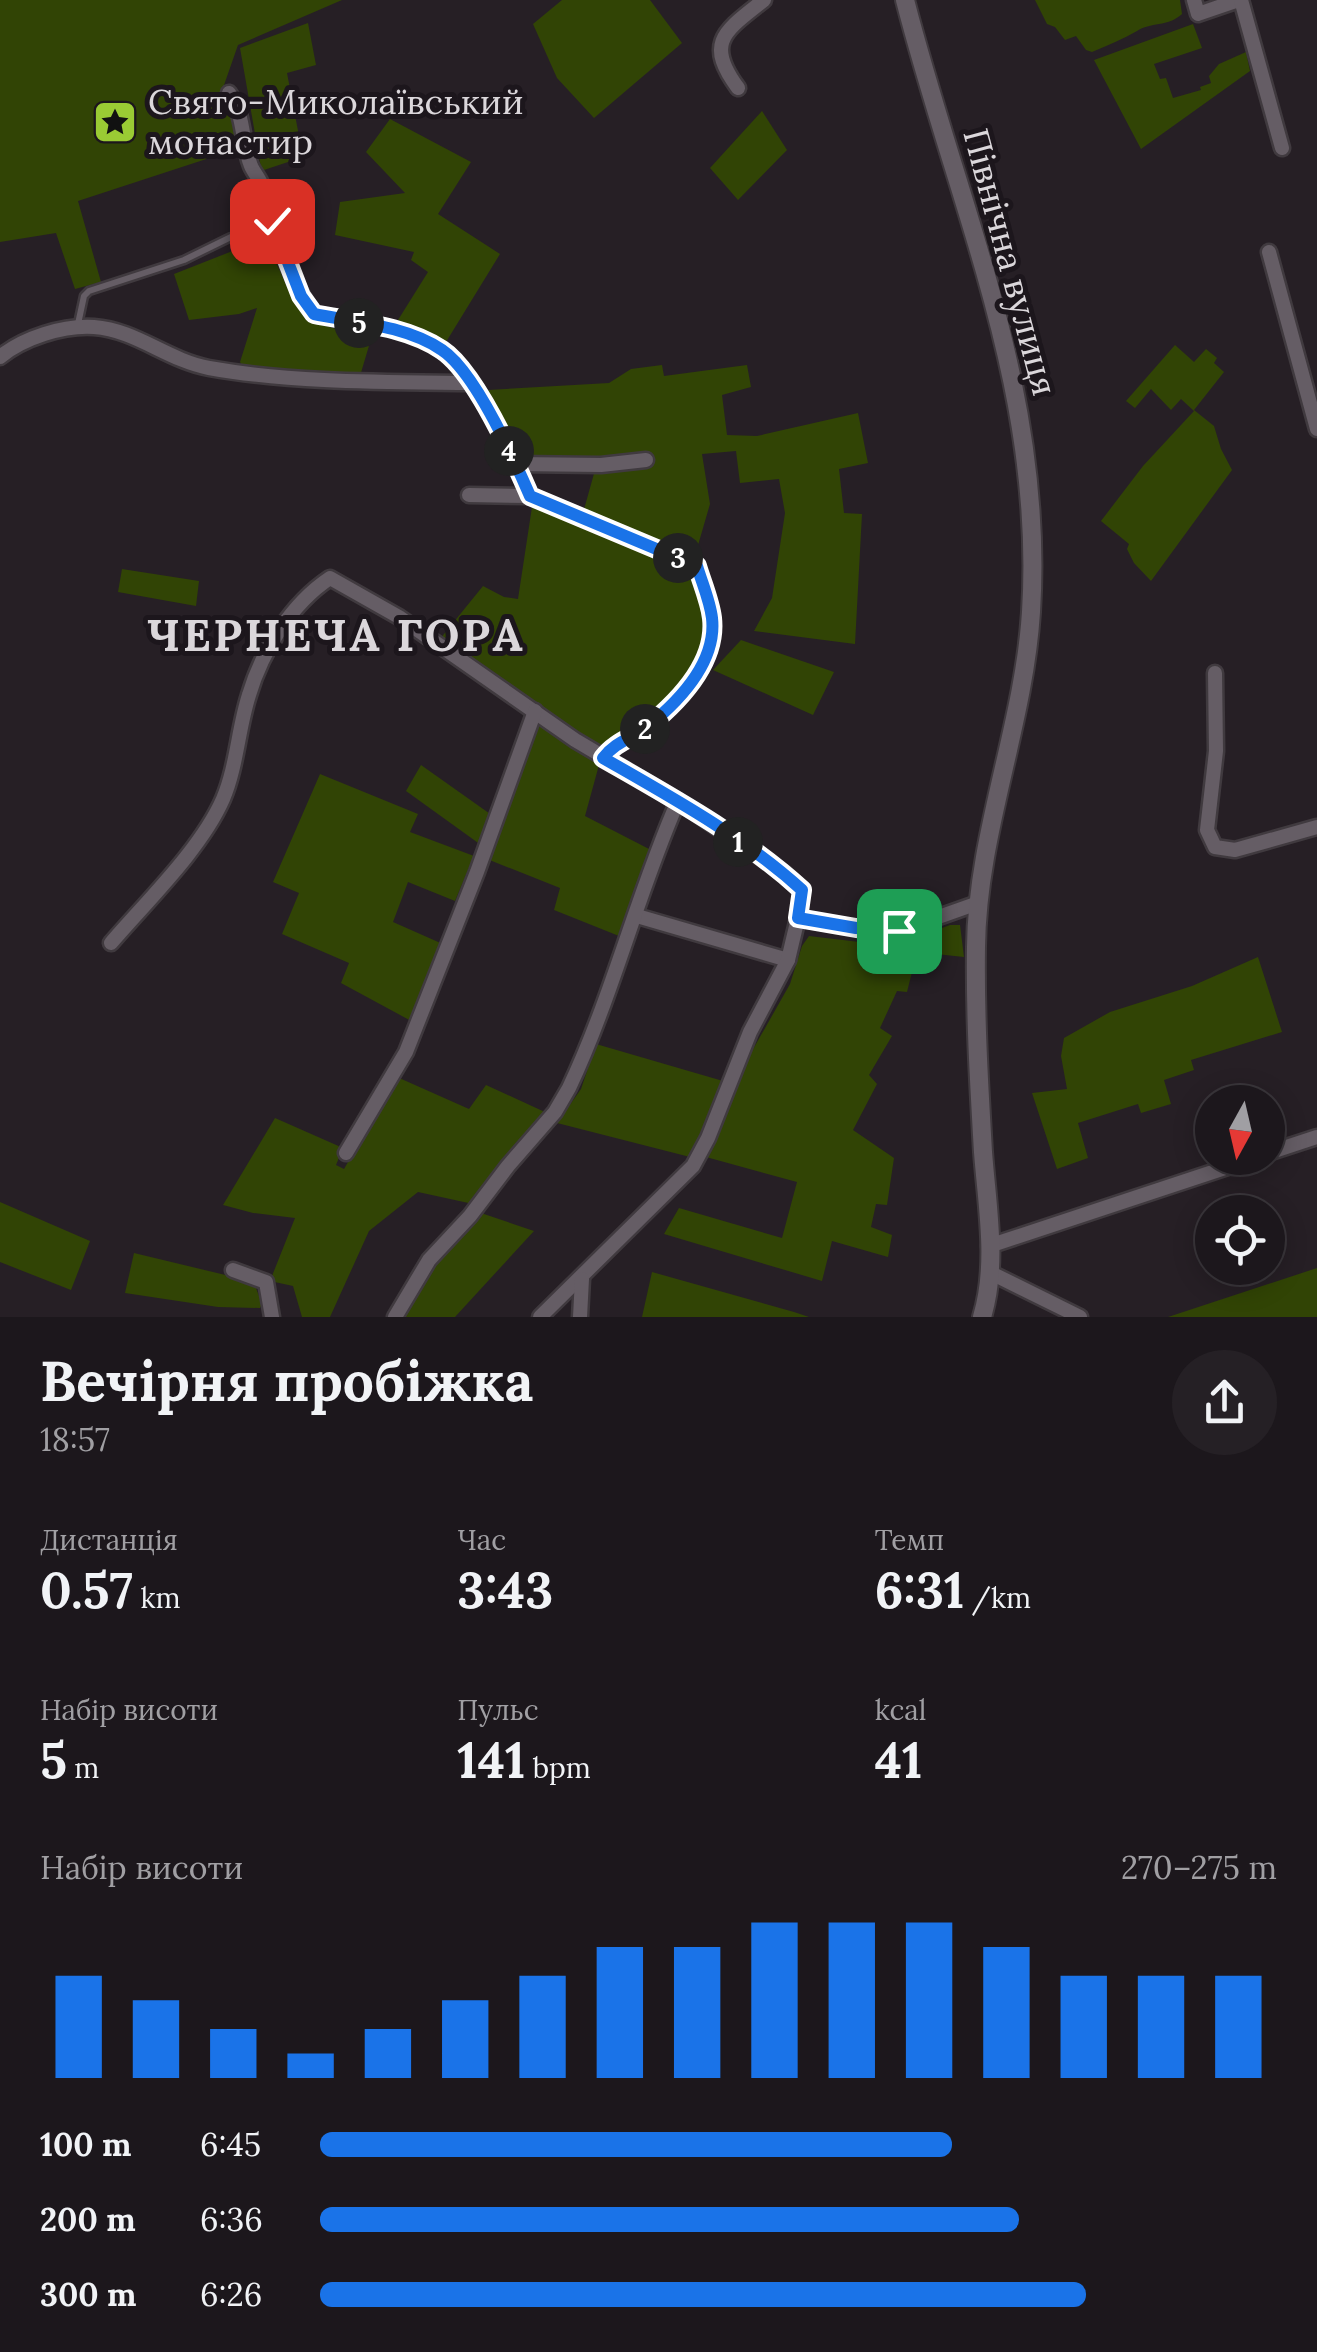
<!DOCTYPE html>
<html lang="uk">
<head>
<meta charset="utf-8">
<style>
  :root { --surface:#1c171c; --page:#252025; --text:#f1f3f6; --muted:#a09fa3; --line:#3a363b; --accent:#1a73e8 }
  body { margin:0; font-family:Lora,serif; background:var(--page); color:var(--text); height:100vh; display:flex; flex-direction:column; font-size:38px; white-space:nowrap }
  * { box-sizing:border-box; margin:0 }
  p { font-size:32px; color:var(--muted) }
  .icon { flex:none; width:55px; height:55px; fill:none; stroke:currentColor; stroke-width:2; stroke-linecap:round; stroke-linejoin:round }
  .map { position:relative; height:1317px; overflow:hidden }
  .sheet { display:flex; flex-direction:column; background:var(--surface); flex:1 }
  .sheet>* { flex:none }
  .needle { width:65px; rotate:188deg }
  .buttons { position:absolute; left:1195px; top:1085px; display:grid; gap:20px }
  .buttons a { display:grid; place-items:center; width:90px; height:90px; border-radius:50%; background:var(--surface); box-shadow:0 5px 25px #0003,0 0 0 2px var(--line); font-size:50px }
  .pin { position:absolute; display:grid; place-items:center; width:85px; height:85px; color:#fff; margin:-42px; border-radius:20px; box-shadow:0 5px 15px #0006 }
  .km { position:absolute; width:50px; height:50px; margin:-25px; border-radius:50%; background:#222; color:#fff; font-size:28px; line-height:50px; text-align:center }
  .round { display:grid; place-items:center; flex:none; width:105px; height:105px; border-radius:52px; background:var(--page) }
  .head { display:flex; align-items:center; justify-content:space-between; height:170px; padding:0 40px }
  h1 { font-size:55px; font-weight:700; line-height:75px }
  .stats { display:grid; grid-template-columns:repeat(3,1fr); gap:15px; height:170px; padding:10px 40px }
  .stats div { display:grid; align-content:center }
  .stats b { font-size:50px; font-weight:700 }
  .stats small { font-size:28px; font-weight:400 }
  .stats p { font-size:28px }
  .chart { height:280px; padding:20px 40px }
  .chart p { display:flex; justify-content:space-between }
  .chart svg { width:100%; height:180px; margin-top:10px; stroke:var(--accent); stroke-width:6 }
  ul { padding:0 40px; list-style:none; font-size:32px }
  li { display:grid; grid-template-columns:160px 120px 1fr; align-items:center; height:75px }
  li i { height:25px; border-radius:12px; background:var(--accent) }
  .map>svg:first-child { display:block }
</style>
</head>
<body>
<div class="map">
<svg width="1317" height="1317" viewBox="0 0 1317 1317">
  <rect width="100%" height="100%" fill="#261f25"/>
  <g fill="#314405">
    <path d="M0,0H342L238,45L223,88L229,93L240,148L78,201L101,282L75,289L56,233L0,242Z"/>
    <path d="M562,0H650L682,43L594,118L557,78L533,24Z"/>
    <path d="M1035,0H1180L1182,14C1168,27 1150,22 1137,31C1123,39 1108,45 1092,52L1086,50L1076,36L1065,40L1055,27L1047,24Z"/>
    <path d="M308,23L316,65L287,73L303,157L264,170L261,168L240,48Z"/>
    <path d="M1193,24L1202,48L1154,64L1160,79L1166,78L1173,98L1201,90L1200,87L1211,83L1209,76L1219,64L1246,52L1250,71L1141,149L1094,60Z"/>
    <path d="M762,111L787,150L738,200L710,168Z"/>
    <path d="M390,119L471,162L438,214L500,254L446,342L398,320L428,272L411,260L414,252L335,235L340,202L405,193L366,152Z"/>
    <path d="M263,239L293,295L312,322L371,339L360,376L242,365L240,362L257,308L239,314L189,320L174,274Z"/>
    <path d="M1175,345L1194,362L1206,349L1217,358L1214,363L1224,372L1194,410L1214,426L1221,449L1232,470L1151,581L1134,563L1127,549L1129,544L1101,521L1143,466L1194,411L1181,399L1171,410L1151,389L1135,408L1126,401Z"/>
    <path d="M662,365L664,376L747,365L751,387L722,395L727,435L757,436L858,413L868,463L839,469L844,513L862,514L855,644L754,631L772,598L785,513L779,479L740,483L736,451L702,454L710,504L694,559L583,513L595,470L604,462L521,459L483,393L488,390L609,383L631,369Z"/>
    <path d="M532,507L643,548L692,572C697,586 705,602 707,616C717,671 644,729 599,748L469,656L440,639L483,586L504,597L518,599Z"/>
    <path d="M122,569L199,581L196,606L118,592Z"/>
    <path d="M741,640L834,672L813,715L713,670Z"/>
    <path d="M539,725L599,765L585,816L651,850L624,938L554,910L560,888L487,859Z"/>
    <path d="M421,765L493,816L481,845L406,791Z"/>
    <path d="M320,774L418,814L410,832L474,856L455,901L408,882L393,922L445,945L413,1022L341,983L349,963L282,934L299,893L273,882Z"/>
    <path d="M950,925H960L964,957L917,952L907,992L897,991L880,1028L892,1036L869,1075L877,1084L853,1130L894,1158L887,1205L876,1204L871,1227L892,1235L888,1257L832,1241L822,1281L664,1234L679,1208L782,1238L797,1182L706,1157L735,1081L790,984L802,946L809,936L885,945L918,937Z"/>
    <path d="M1258,957L1282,1032L1191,1060L1194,1070L1164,1080L1171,1104L1141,1113L1138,1104L1078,1123L1088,1158L1057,1169L1032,1093L1067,1089L1061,1056L1064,1038L1110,1012L1192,986Z"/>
    <path d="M596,1044L723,1081L690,1157L557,1123L581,1089Z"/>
    <path d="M397,1077L469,1109L486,1085L547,1113L473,1204L418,1192L369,1231L330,1317H302L293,1286L270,1281L295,1218L253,1213L223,1205L275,1118L343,1148L336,1165L344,1169Z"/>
    <path d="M0,1202L90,1241L71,1290L0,1262Z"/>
    <path d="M478,1212L534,1231L455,1317H398L421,1281Z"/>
    <path d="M134,1253L242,1279L256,1288L262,1304L260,1308L218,1307L125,1293Z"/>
    <path d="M1317,1268V1317H1168Z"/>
    <path d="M652,1272L794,1312L809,1317H642Z"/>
  </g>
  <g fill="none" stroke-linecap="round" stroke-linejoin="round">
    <g stroke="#403a3f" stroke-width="11">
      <path id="service" d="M78,324L84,296L89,291L184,260L231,237L259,230L273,236"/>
    </g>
    <g stroke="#403a3f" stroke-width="19">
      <g id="minor">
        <path d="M1194,0L1198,14L1239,0"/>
        <path d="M1241,0L1282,148"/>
        <path d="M738,88C704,42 725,31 764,0"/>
        <path d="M229,93C245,115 241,141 251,166C254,173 260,179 262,186C277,231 286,276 314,314C355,322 407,326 442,350C475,372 514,459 530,496"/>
        <path d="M1269,252L1317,429"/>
        <path d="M0,357C23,338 63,325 94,327C136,330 167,360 209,368C293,383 385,382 470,383"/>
        <path d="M516,464L601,465L646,460"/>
        <path d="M469,495L530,496L697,566C702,583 710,601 712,618C717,662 678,702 647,727C632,738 615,742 603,758"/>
        <path d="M1215,673L1216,751L1207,830L1215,847L1235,850L1317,827"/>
        <path d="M637,916L788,960"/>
        <path d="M111,943C147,901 201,849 223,799C237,766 238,729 249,695C262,651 291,604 330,578L399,617L575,740L678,801L784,873L802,890L798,918"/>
        <path d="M346,1153L406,1052L477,872L535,711"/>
        <path d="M1268,1153L1317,1137"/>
        <path d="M989,1246L1255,1158"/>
        <path d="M233,1270L266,1282L272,1317"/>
        <path d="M991,1273L1080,1317"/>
        <path d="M395,1317L429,1260L470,1216L508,1166L555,1112L569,1088C613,995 637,894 678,801"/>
        <path d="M540,1317L693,1166L708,1138L750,1032L788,960L798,918L856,928L899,931L978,903"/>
        <path d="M580,1317L582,1279"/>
      </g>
    </g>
    <g stroke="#403a3f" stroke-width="22">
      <path id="tertiary" d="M905,0C958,207 1045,392 1031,612C1024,725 977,834 976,947C975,1016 979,1083 983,1152C987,1206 998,1264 982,1317"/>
    </g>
    <use href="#service" stroke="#655d65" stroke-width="6"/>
    <use href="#minor" stroke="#655d65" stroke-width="14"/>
    <use href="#tertiary" stroke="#655d65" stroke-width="18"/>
  </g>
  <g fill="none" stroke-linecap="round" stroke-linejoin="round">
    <g stroke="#fff" stroke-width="20">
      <path id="route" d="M272,221L301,296L314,314C355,322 407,326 442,350C475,372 514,459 530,496L697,566C702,583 710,601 712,618C717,662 678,702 647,727C632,738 615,742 603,758C671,797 744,837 802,890L798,918L856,928L899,931"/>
    </g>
    <use href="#route" stroke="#1a73e8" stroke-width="12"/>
  </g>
  <defs>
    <g id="sight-square" transform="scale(2.25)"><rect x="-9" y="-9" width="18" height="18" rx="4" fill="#9acb34" stroke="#1c161c"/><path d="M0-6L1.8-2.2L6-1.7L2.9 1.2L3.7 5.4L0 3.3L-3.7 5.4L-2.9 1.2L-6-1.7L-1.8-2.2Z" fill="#111"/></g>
  </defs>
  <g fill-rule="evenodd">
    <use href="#sight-square" x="115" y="122"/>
  </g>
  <g text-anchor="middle" stroke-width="10" stroke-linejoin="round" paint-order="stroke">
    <g font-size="35" fill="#dbd7db" stroke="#1c161c" text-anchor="start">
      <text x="148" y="114">Свято-Миколаївський<tspan x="148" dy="40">монастир</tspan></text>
    </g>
    <g font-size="35" fill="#dbd7db" stroke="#1c161c">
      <text transform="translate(1010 262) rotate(75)" y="12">Північна вулиця</text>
    </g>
    <g font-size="45" font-weight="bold" letter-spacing="2.5" fill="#dbd7db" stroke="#1c161c">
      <text x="336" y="651">ЧЕРНЕЧА ГОРА</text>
    </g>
  </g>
</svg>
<div class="buttons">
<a><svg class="needle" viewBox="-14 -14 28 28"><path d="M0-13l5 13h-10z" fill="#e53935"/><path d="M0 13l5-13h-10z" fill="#a09fa3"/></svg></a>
<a><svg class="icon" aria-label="locate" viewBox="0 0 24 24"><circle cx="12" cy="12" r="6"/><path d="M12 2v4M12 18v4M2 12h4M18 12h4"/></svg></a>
</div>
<div class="pin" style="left:899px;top:931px;background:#1e9e55"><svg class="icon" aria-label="arrive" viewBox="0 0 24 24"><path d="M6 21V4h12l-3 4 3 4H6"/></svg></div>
<div class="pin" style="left:272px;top:221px;background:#d93025"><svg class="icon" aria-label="check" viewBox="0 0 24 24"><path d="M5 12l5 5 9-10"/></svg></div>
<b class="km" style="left:738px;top:842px">1</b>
<b class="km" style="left:645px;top:729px">2</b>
<b class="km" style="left:678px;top:558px">3</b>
<b class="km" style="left:509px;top:451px">4</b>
<b class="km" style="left:359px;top:323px">5</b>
</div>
<section class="sheet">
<div class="head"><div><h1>Вечірня пробіжка</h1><p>18:57</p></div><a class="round"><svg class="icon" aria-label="share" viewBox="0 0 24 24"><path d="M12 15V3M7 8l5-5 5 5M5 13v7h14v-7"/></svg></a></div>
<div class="stats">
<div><p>Дистанція</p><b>0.57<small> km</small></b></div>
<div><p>Час</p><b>3:43</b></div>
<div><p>Темп</p><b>6:31<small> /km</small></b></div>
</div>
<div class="stats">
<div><p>Набір висоти</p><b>5<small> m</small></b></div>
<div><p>Пульс</p><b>141<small> bpm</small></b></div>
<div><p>kcal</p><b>41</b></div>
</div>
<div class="chart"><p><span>Набір висоти</span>270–275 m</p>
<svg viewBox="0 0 160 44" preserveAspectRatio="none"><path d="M5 44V19M15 44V25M25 44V32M35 44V38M45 44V32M55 44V25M65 44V19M75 44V12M85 44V12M95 44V6M105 44V6M115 44V6M125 44V12M135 44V19M145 44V19M155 44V19"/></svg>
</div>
<ul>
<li><b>100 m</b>6:45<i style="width:66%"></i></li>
<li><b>200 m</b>6:36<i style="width:73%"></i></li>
<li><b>300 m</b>6:26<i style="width:80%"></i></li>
</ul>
</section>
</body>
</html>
